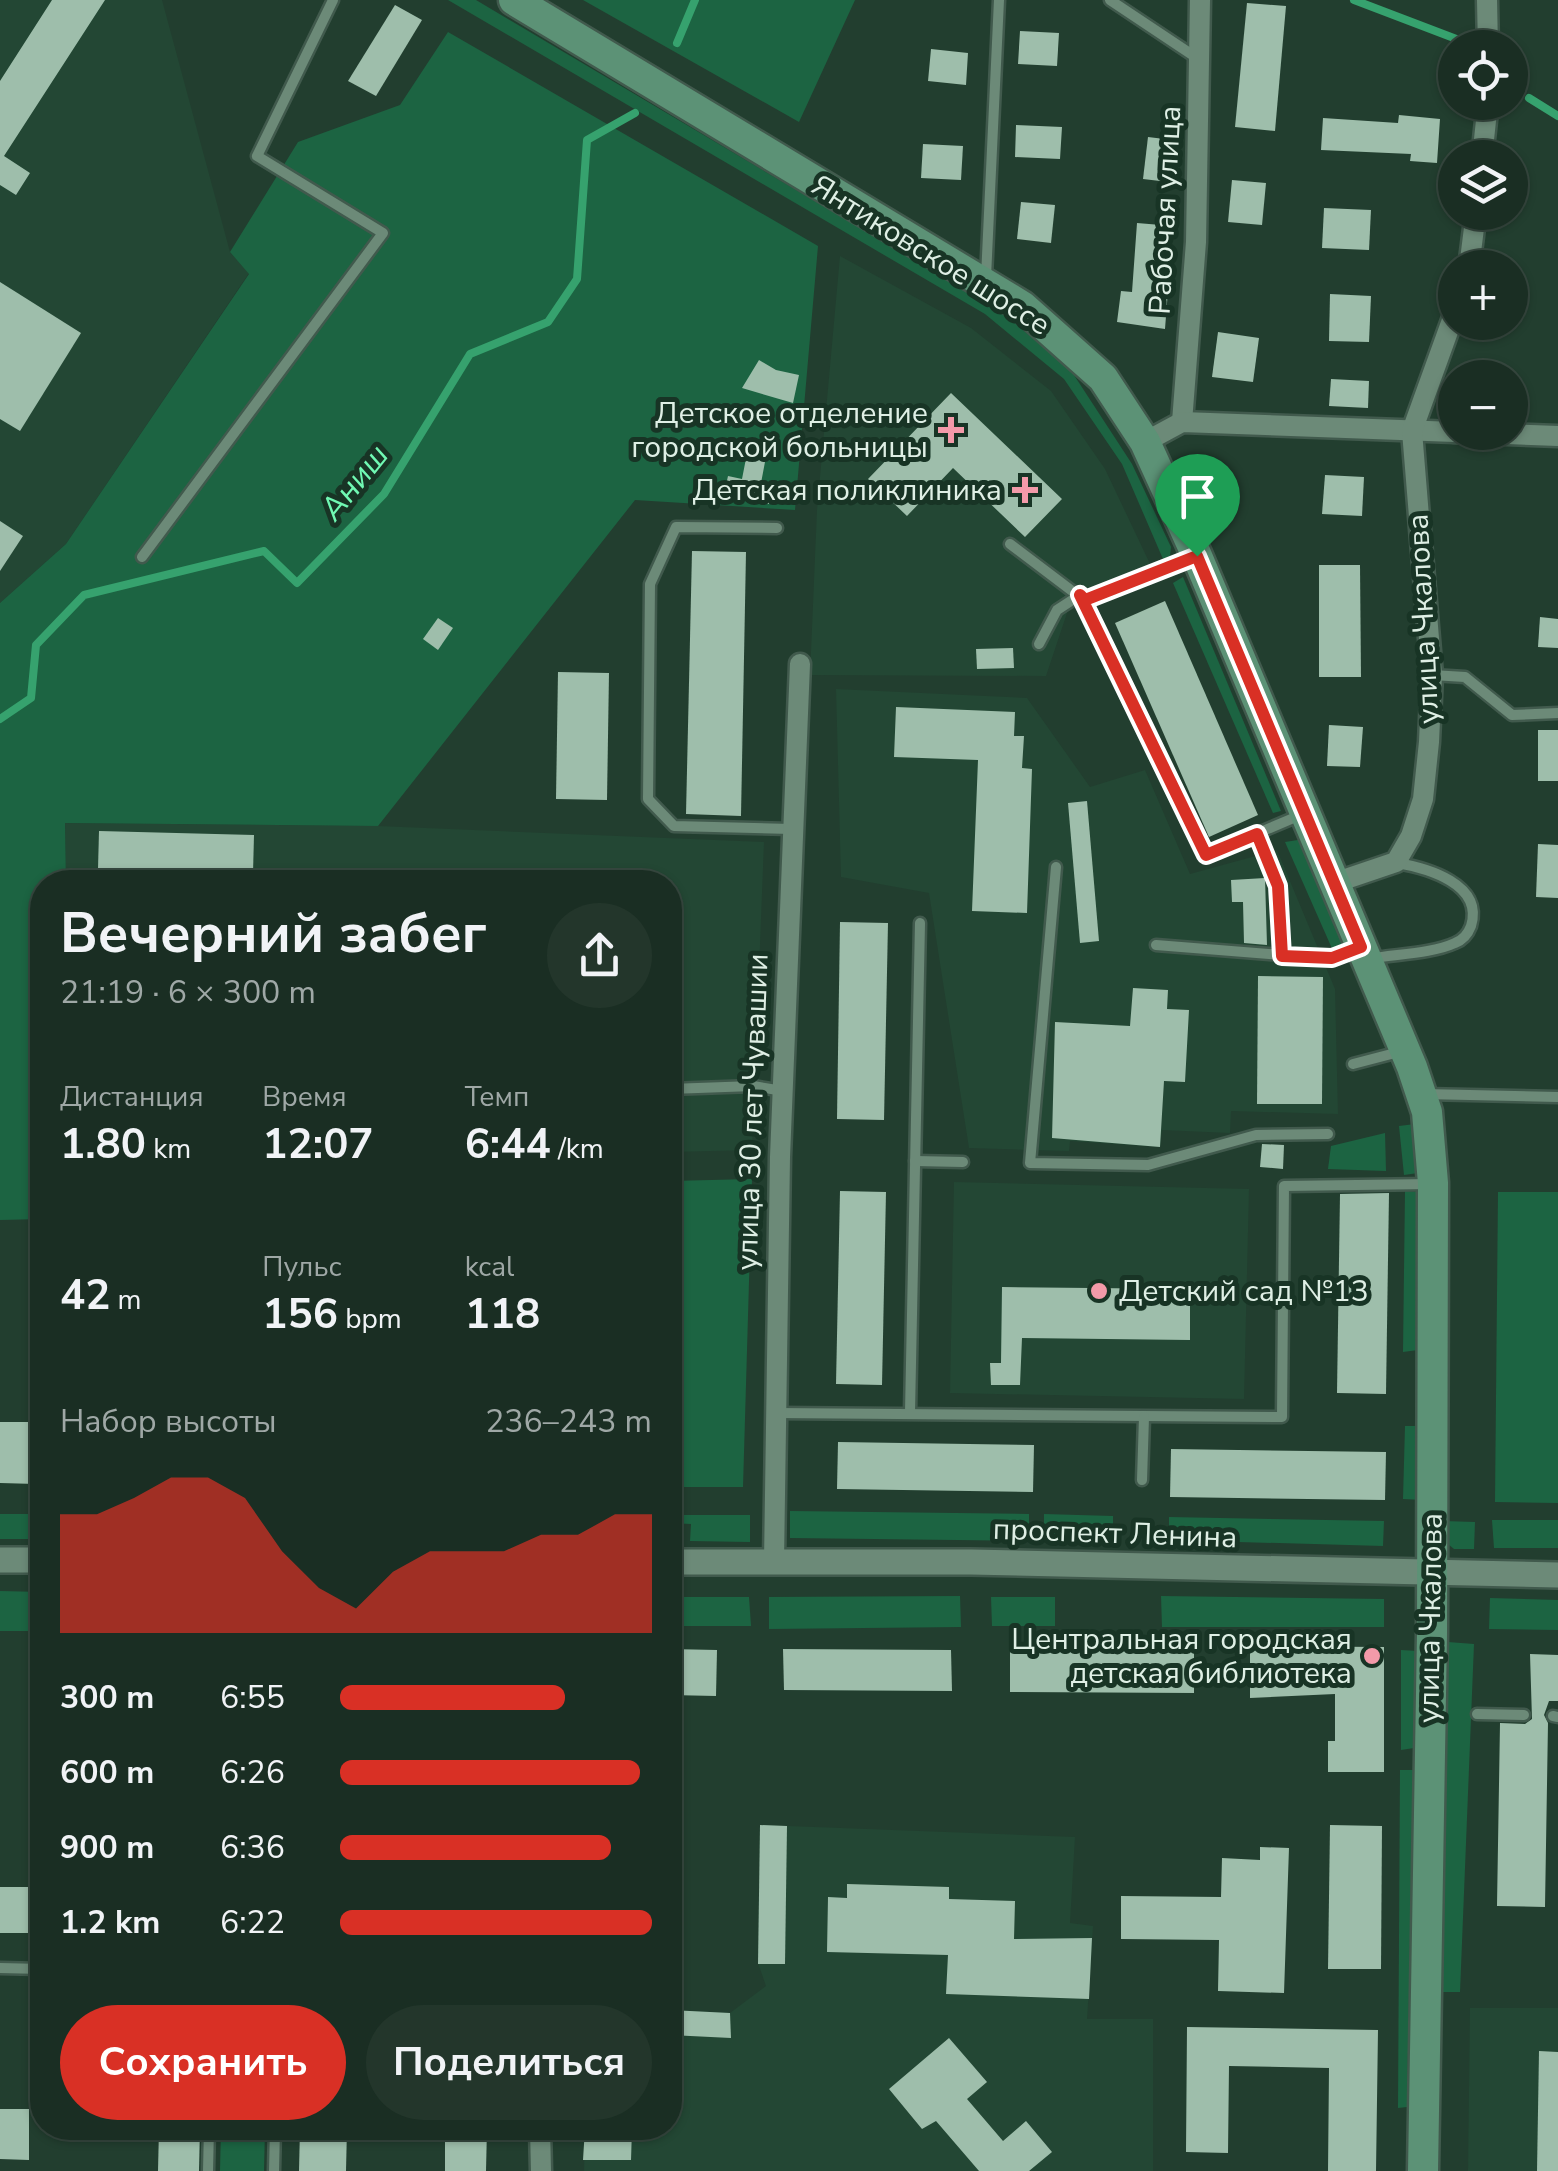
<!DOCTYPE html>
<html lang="ru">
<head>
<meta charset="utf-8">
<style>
  :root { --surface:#1a2e23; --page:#23362b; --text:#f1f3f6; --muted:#9fa8a6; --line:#384a41; --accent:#d93025 }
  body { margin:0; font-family:"Nunito Sans",sans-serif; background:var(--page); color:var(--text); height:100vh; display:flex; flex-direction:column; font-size:38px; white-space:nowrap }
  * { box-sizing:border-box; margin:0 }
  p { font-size:32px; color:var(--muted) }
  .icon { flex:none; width:55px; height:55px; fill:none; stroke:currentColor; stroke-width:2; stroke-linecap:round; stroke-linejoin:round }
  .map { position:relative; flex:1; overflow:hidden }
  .drawer { position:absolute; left:30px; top:870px; width:652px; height:1270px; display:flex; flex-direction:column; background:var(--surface); border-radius:40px; box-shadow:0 2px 8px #0004,0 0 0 2px var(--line) }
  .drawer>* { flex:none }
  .buttons { position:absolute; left:1438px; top:30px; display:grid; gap:20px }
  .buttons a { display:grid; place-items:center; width:90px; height:90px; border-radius:50%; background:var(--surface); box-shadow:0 2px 8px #0004,0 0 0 2px var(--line); font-size:50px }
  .pin { position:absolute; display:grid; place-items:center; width:85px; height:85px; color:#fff; margin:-102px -42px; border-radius:50% 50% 50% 0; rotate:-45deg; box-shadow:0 0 10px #0007 }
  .pin .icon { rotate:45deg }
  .round { display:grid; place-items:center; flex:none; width:105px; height:105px; border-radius:52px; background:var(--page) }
  .headline { display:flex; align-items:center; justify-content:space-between; height:170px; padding:0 30px }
  h1 { font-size:55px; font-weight:700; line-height:75px }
  .figures { display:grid; grid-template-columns:repeat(3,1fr); gap:15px; height:170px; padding:10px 30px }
  .figures div { display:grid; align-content:center }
  .figures b { font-size:42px; font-weight:700 }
  .figures small { font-size:28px; font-weight:400 }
  .figures p { font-size:28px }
  .chart { height:280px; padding:20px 30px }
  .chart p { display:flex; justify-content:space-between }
  .chart svg { width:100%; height:180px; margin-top:10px; fill:var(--accent); opacity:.7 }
  .cta { display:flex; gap:20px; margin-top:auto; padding:20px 30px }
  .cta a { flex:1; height:115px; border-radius:60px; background:var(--accent); color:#fff; font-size:40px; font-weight:700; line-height:115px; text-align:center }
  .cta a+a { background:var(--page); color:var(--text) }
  ul { padding:0 30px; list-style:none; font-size:32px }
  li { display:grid; grid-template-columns:160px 120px 1fr; align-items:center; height:75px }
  li i { height:25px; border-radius:12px; background:var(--accent) }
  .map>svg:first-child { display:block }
</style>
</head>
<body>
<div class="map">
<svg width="1558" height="2171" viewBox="0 0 1558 2171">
  <rect width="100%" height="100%" fill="#223e2f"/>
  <g fill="#234734">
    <path d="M0,0H162L230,252L249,273L66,544L0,603Z"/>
    <path d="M840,256L971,328L1051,391L1105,469L1152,568L1072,598L1046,676L810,675L817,510Z"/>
    <path d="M836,689L1027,698L1090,787L1145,770L1190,874L1277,850L1335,989L1338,1114L1231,1111L1230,1133L1162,1130L1160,1147L1070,1141L1069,1151L969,1148L929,893L841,877Z"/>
    <path d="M65,823L378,826L764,842L752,1150L670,1152V882H66Z"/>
    <path d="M954,1182L1249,1189L1244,1399L950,1393Z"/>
    <path d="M760,1825L1075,1837L1070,1923L1093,1926L1087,2019H1153V2171H584L585,2128H670V2010L730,2013L766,1986L758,1963Z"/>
    <path d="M1470,2008H1558V2171H1468Z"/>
  </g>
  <g fill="#1c6442">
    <path d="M448,0H476L1002,312L1072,372L1132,464L1171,547L1170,556L1163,559L1122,464L1064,379L985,314Z"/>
    <path d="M583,0H855L799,122Z"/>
    <path d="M448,32L818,246L795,510L635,500L378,826L65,823L66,882H42V1219L0,1220V603L66,544L249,274L230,252L298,142L400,105Z"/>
    <path d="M1183,577L1281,811L1273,813L1173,583Z"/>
    <path d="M1304,839L1344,945L1334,953L1285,842Z"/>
    <path d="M1415,1124L1418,1173L1404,1175L1399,1126Z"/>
    <path d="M1385,1133L1386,1171L1328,1169L1331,1146Z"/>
    <path d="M752,1179L743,1487H670V1181Z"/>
    <path d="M1405,1191L1419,1192L1418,1350L1403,1352Z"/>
    <path d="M1498,1192H1558V1503L1495,1502Z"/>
    <path d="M1405,1426H1424L1423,1500L1403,1499Z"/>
    <path d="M790,1511L1029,1514V1541L790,1538Z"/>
    <path d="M0,1514H38L39,1539H0Z"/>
    <path d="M1044,1514L1113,1516V1540L1044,1538Z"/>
    <path d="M670,1515H750V1542L690,1541L691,1524L670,1523Z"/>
    <path d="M1169,1517L1384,1521L1383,1546L1169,1540Z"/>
    <path d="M1492,1520H1558V1548H1494Z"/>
    <path d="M1443,1521L1475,1522L1474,1549H1454L1441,1538Z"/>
    <path d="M0,1591L42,1592V1631H0Z"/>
    <path d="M960,1596L961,1627L769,1629V1597Z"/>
    <path d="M1161,1596L1384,1599V1627H1162Z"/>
    <path d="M670,1597H749L751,1626H670Z"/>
    <path d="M991,1597H1055V1626H992Z"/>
    <path d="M1490,1598L1558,1600V1630L1489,1629Z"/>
    <path d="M1448,1642L1474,1644L1460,1992H1442Z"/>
    <path d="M1401,1650L1418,1651L1414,1748L1401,1750Z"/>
    <path d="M1400,1770H1413L1407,2107L1398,2108Z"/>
    <path d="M221,2128H265L264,2171H220Z"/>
  </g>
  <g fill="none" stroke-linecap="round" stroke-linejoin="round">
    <g stroke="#36a26e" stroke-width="8">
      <path d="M1354,0L1459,40"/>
      <path d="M677,43L695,0"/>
      <path d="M1529,98L1558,116"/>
      <path d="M0,719L31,698L36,645L84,595L264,551L297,583L384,494L470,354L548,322L577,279L587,140L635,113"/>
    </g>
  </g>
  <g fill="#9ebeab">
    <path d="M52,0H105L4,156L30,173L16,195L0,185V81Z"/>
    <path d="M1247,3L1286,6L1275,131L1235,127Z"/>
    <path d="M395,5L422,20L376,96L348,81Z"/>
    <path d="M1020,31L1059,33L1057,66L1018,64Z"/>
    <path d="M931,49L968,53L966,85L928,81Z"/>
    <path d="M1399,115L1440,119L1437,163L1410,161L1411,154L1321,150L1323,118L1398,123Z"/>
    <path d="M1016,125L1062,127L1060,159L1015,157Z"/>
    <path d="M1148,137L1181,141L1177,183L1143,179Z"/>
    <path d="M923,144L963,146L961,180L921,178Z"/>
    <path d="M1232,180L1266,183L1262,225L1228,222Z"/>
    <path d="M1021,202L1055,205L1051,243L1017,239Z"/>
    <path d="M1324,208L1371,210L1369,250L1322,248Z"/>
    <path d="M1137,223L1173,226L1165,329L1117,322L1121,291L1132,292Z"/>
    <path d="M0,282L81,333L20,431L0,419Z"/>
    <path d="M1330,294L1371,296L1369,342L1329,341Z"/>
    <path d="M1218,332L1259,338L1253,382L1212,377Z"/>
    <path d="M759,360L776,370L799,375L793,403L742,388Z"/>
    <path d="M1331,379L1369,381L1368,408L1329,406Z"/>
    <path d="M951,393L1062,499L1025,537L953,468L907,516L868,479Z"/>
    <path d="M749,443L768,446L761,483L773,486L769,504L724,494L728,476L742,479Z"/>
    <path d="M1325,475L1364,477L1362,516L1322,514Z"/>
    <path d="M0,521L23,536L0,571Z"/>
    <path d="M692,551L746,552L741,816L686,814Z"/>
    <path d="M1319,565H1360L1361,677H1319Z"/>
    <path d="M1165,601L1258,815L1209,837L1115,623Z"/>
    <path d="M1540,617L1558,619V648L1538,647Z"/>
    <path d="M438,618L453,628L438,650L423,639Z"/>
    <path d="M1013,648L1014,668L977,669L976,649Z"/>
    <path d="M558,672L609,673L607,800L556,799Z"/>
    <path d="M896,707L1015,712L1014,736H1024L1022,768L1032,769L1027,913L972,911L978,760L894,757Z"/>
    <path d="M1329,725L1363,727L1360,767L1327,766Z"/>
    <rect x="1538" y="730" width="20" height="51"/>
    <path d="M1087,801L1099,941L1080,943L1068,803Z"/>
    <path d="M99,831L254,835L253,873L98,869Z"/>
    <path d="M1538,844L1558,845V898L1536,897Z"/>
    <path d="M1265,878L1267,945L1244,943L1243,902H1232L1231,880Z"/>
    <path d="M840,922L888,923L884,1120L837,1119Z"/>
    <path d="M1258,976L1323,977L1322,1104H1257Z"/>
    <path d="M1133,988L1168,990L1167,1009L1189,1010L1185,1082L1164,1081L1160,1147L1052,1138L1055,1022L1130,1026Z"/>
    <path d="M1262,1144L1284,1145L1283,1169L1260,1167Z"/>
    <path d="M840,1191L886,1192L882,1385L836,1384Z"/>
    <path d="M1389,1193L1386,1394L1337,1393L1340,1194Z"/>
    <path d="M1002,1287L1190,1289V1340L1022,1338L1020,1385H991L990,1363H1001Z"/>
    <path d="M0,1422H38L36,1484L0,1483Z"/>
    <path d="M838,1442L1034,1445L1033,1492L837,1489Z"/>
    <path d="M1171,1449L1386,1452L1385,1500L1170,1497Z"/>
    <path d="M1250,1646L1384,1647V1772H1328V1741H1335V1694L1250,1698Z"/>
    <path d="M1010,1647H1194V1693L1010,1692Z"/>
    <path d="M670,1649L717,1650L716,1696L670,1695Z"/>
    <path d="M783,1649L951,1650L952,1691L784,1690Z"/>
    <path d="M1530,1654L1558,1655V1701H1549L1544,1715L1548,1723L1545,1907L1497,1906L1500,1723L1525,1724L1532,1719Z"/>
    <path d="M760,1825L787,1826L785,1964H758Z"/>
    <path d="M1330,1825L1382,1826L1381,1969H1328Z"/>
    <path d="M1260,1847L1289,1848L1284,1993L1218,1991L1219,1940L1121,1939V1896L1221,1897L1222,1858L1260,1860Z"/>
    <path d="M847,1884L949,1887V1899L1015,1901L1014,1939L1092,1938L1089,1999L946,1994L948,1955L827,1952L828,1897L847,1898Z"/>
    <rect x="0" y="1887" width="42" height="46"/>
    <path d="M670,2010L730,2013L731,2038L670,2035Z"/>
    <path d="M1187,2027L1378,2030L1376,2171H1328L1329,2068L1229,2066L1228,2153L1186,2152Z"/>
    <path d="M949,2038L987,2082L967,2099L1003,2141L1026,2121L1052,2152L1029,2171H979L936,2121L922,2129L889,2089Z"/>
    <path d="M1539,2051L1558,2052V2171H1537Z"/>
    <path d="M0,2109H29V2160L0,2159Z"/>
    <path d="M159,2128H200L199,2171H158Z"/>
    <path d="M300,2128H347L346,2171H299Z"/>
    <path d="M445,2128H487L486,2171H445Z"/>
    <path d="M585,2128H632L631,2160H583Z"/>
  </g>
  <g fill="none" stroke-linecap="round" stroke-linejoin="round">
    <g stroke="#415a4d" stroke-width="15">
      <g id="service">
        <path d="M1110,0L1200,60"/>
        <path d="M986,277L999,0"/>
        <path d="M777,528L676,527L650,584L648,799L674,826L791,829"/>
        <path d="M1010,544L1084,600"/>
        <path d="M142,557L383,233L257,156L333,0"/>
        <path d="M1193,557L1085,600L1080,595L1206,855L1303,814"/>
        <path d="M1039,644L1057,610L1080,595"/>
        <path d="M1432,675L1465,677L1512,715L1558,713"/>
        <path d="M1257,833L1278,886L1282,956"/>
        <path d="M1056,867L1030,1163L1148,1165L1256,1135L1328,1134"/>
        <path d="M1156,945L1332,959L1360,948"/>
        <path d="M1369,959C1395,954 1431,954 1455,943C1463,940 1468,934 1471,926C1484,884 1427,868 1397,863"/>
        <path d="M1353,1064L1399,1052"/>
        <path d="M670,1089L753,1086L783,1091"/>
        <path d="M1424,1094L1558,1097"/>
        <path d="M915,1161L963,1162"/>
        <path d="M910,1412L920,923"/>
        <path d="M776,1413L1282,1417L1284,1186L1430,1184"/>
        <path d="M1142,1480L1144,1417"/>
        <path d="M1477,1714L1524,1715"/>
        <path d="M1553,1716L1558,1717"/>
        <path d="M0,1968L42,1969"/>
        <path d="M208,2171L209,2128"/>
        <path d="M274,2171L275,2128"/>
      </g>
    </g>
    <g stroke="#415a4d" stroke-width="25">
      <g id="minor">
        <path d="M1487,0L1488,48"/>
        <path d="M1482,158L1488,102"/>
        <path d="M1469,268L1476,212"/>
        <path d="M1182,422L1196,242L1200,0"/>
        <path d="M1455,432L1558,436"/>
        <path d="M1145,442L1182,422L1455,432"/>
        <path d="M1334,883L1396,862L1411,836L1423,799L1429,742L1432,675L1412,431L1455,312"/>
        <path d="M774,1562L780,1157L800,664"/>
        <path d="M540,2128L541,2171"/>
      </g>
    </g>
    <g stroke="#415a4d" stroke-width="30">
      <g id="tertiary">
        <path d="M0,1560H42"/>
        <path d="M670,1562H971L1558,1575"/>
      </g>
    </g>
    <g stroke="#415a4d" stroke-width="35">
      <path id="secondary" d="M514,0L1022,306L1103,378L1145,442L1197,556L1412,1067L1427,1112L1433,1183L1432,1634L1423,2171"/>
    </g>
    <use href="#service" stroke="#6c8a78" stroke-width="10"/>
    <use href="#minor" stroke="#6c8a78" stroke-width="20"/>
    <use href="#tertiary" stroke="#6c8a78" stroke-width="25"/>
    <use href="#secondary" stroke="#5c9276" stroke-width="30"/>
  </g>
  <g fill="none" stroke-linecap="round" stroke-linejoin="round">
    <g stroke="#fff" stroke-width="20">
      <path id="route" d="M1197,556L1361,947L1332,958L1282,956L1278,886L1257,834L1206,855L1080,595L1085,600Z"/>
    </g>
    <use href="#route" stroke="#d93025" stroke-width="12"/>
  </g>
  <g fill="#f39aa9" stroke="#183425" stroke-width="4">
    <path d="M946 415h10v10h10v10h-10v10h-10v-10h-10v-10h10z"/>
    <path d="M1020 475h10v10h10v10h-10v10h-10v-10h-10v-10h10z"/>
    <circle cx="1099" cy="1291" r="10"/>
    <circle cx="1372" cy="1656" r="10"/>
  </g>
  <g text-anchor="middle" stroke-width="10" stroke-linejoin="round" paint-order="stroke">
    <g font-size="30" fill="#dfefe5" stroke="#183425">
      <text transform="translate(1165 210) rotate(-87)" y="10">Рабочая улица</text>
      <text transform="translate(931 255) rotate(32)" y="10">Янтиковское шоссе</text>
      <text transform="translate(1423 619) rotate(-93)" y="10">улица Чкалова</text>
      <text transform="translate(752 1112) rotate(-88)" y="10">улица 30 лет Чувашии</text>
      <text transform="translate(1115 1533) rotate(2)" y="10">проспект Ленина</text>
      <text transform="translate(1430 1618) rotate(-89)" y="10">улица Чкалова</text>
    </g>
    <g font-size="30" fill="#dfefe5" stroke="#183425" text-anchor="end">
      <text x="928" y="423">Детское отделение<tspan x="928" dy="34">городской больницы</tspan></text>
      <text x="1002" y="500">Детская поликлиника</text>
      <text x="1119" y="1301" text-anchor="start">Детский сад №13</text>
      <text x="1352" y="1649">Центральная городская<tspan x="1352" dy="34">детская библиотека</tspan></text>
    </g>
    <g font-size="32" font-style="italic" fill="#70f8b3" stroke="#183425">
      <text transform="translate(354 482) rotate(-51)" y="11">Аниш</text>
    </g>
  </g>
</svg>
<div class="buttons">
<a><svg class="icon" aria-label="locate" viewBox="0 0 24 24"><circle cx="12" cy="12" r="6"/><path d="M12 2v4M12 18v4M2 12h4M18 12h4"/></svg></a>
<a><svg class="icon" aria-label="layers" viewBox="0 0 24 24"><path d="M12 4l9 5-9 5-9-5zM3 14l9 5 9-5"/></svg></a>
<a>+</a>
<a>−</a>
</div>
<div class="pin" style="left:1197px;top:556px;background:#1e9e55"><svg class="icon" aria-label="arrive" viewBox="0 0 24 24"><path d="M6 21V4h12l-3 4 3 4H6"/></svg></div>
<section class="drawer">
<div class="headline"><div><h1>Вечерний забег</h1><p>21:19 · 6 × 300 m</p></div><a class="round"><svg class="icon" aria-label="share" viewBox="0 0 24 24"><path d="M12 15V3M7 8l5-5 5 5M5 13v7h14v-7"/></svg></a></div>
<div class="figures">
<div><p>Дистанция</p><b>1.80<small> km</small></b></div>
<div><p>Время</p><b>12:07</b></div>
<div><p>Темп</p><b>6:44<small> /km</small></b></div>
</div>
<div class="figures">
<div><b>42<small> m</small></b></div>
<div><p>Пульс</p><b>156<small> bpm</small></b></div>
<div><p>kcal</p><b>118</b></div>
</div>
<div class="chart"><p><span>Набор высоты</span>236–243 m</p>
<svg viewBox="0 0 160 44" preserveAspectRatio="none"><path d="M0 44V15L10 15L20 11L30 6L40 6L50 11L60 24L70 33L80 38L90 29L100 24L110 24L120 24L130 20L140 20L150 15L160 15V44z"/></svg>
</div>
<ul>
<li><b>300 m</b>6:55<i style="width:72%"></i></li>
<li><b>600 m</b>6:26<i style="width:96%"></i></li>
<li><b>900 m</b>6:36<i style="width:87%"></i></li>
<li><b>1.2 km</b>6:22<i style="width:100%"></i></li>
</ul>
<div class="cta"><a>Сохранить</a><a>Поделиться</a></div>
</section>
</div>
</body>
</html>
